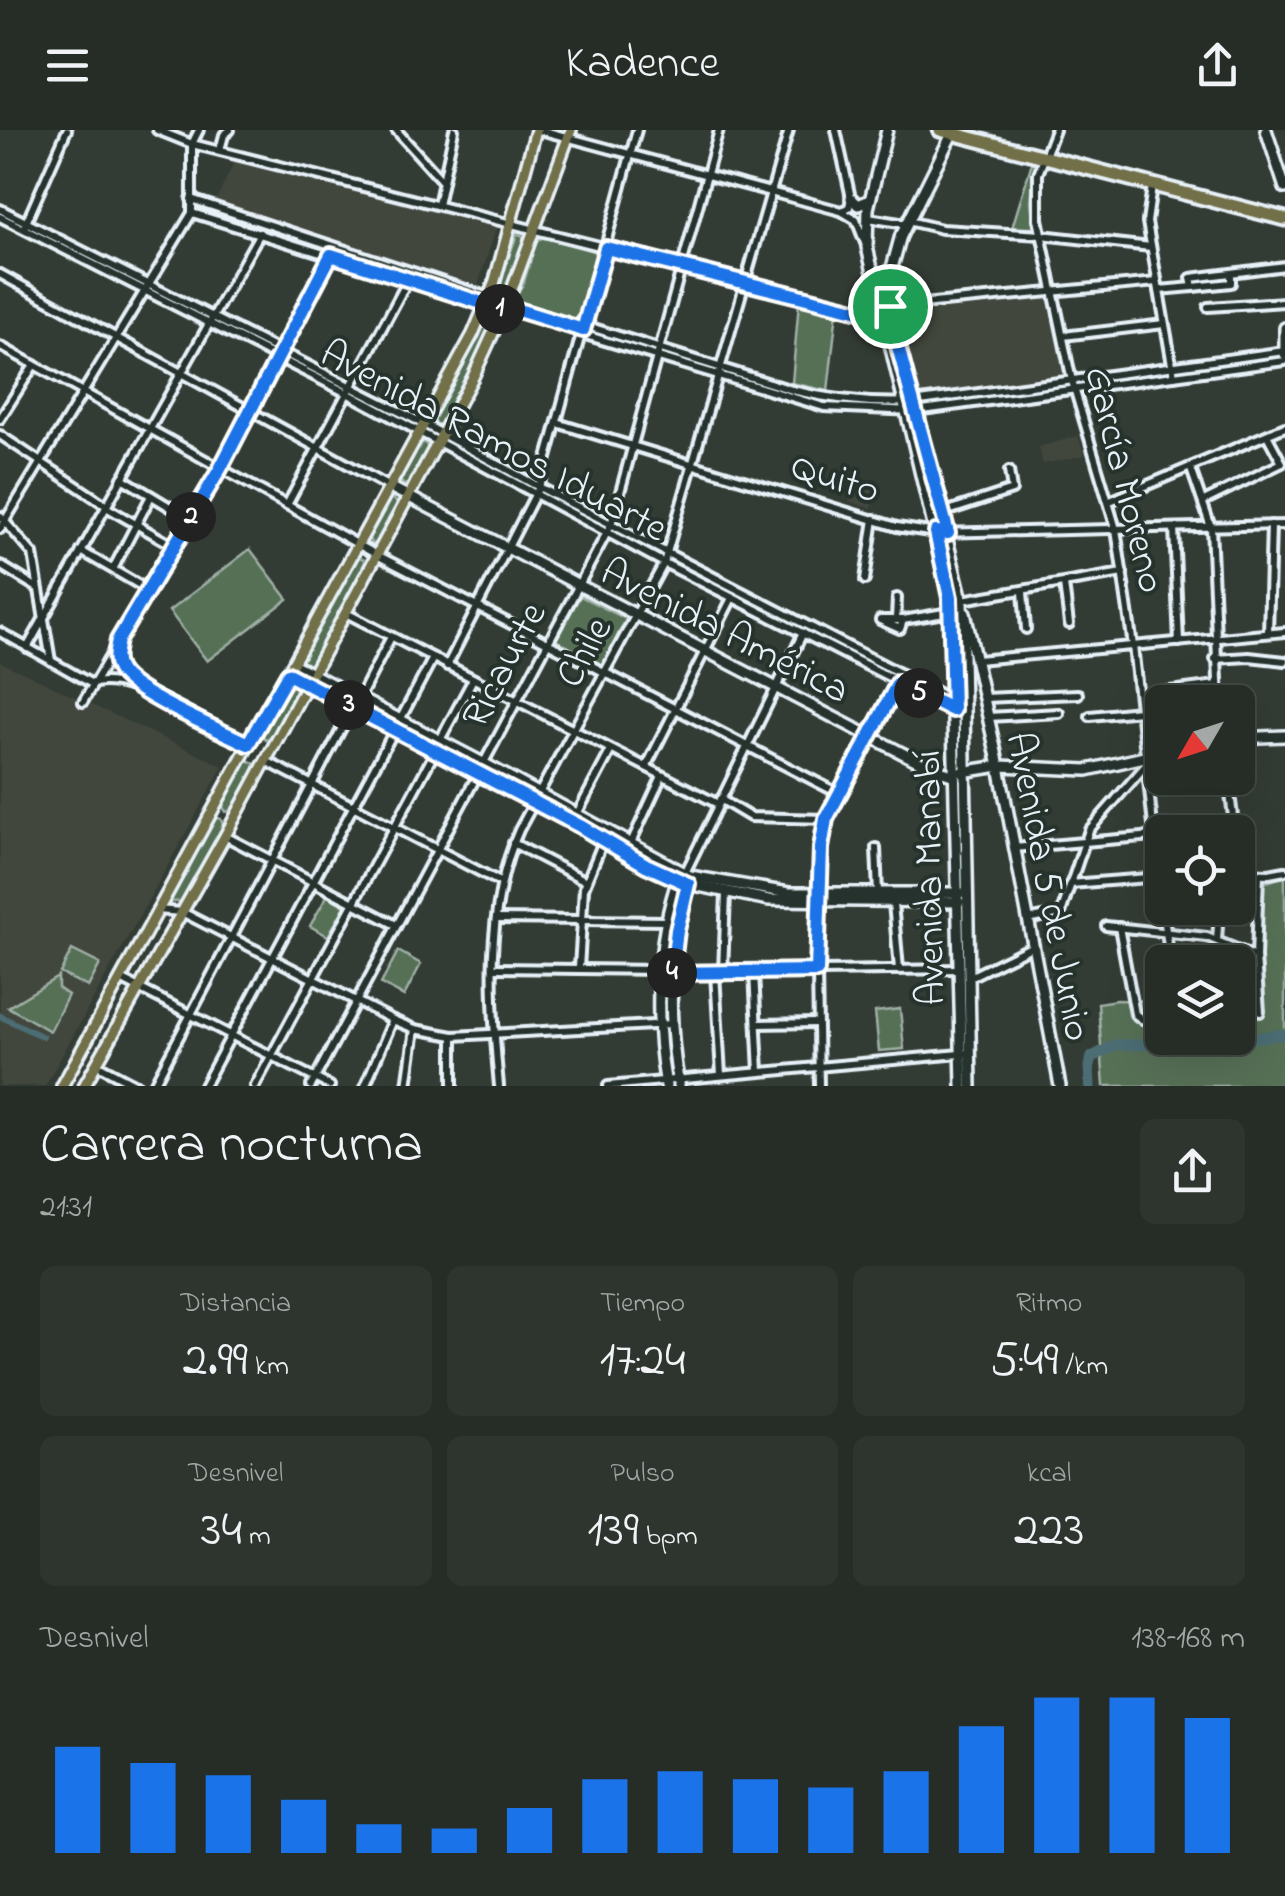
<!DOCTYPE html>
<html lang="es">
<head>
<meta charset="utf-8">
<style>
  :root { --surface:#262d27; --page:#2e352f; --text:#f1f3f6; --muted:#a4a8a7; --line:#424944; --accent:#1a73e8 }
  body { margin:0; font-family:"Indie Flower",sans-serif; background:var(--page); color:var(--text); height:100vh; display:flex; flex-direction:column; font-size:38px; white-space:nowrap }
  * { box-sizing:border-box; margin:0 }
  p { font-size:32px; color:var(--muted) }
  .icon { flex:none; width:55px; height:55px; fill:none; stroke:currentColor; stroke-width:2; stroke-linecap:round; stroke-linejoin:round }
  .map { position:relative; height:956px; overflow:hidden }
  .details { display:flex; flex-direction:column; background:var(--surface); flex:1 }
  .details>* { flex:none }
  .needle { width:65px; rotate:231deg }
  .tools { position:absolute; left:1145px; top:555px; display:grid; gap:20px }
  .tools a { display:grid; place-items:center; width:110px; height:110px; border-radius:15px; background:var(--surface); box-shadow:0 10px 40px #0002,0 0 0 2px var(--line); font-size:50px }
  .pin { position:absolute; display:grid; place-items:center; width:85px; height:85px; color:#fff; margin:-42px; border:5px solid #fff; border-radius:50%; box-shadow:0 2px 10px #0007 }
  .km { position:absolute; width:50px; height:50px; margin:-25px; border-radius:50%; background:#222; color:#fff; font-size:28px; line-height:50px; text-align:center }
  .round { display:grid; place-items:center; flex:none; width:105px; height:105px; border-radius:15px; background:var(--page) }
  .overview { display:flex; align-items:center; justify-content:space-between; height:170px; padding:0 40px }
  h1 { font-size:55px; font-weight:600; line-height:75px }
  .stats { display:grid; grid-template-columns:repeat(3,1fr); gap:15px; height:170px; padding:10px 40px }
  .stats div { display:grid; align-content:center; border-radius:15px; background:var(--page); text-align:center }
  .stats b { font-size:50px; font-weight:600 }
  .stats small { font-size:28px; font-weight:400 }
  .stats p { font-size:28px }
  .chart { height:280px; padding:20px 40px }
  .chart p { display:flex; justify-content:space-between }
  .chart svg { width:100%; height:180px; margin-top:10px; stroke:var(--accent); stroke-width:6 }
  header { display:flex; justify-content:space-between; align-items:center; height:130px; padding:0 40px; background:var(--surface); font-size:45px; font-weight:600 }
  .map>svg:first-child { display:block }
</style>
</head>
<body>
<header><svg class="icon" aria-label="menu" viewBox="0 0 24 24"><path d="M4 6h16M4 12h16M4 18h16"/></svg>Kadence<svg class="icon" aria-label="share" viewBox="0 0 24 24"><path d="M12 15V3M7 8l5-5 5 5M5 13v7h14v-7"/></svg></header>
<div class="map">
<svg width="1285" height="956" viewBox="0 0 1285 956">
  <rect width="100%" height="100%" fill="#333c34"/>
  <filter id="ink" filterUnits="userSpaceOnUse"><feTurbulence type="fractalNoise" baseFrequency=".01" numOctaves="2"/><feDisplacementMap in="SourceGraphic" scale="20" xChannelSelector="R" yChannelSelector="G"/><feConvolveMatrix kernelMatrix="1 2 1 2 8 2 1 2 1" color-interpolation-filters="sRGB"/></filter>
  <g filter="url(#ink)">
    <g fill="#43463d">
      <path d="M236,29L497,96L478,155L215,72Z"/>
      <path d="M197,72L473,161L471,167L196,79Z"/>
      <path d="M1046,166L1065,242L1062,246L917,265L914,262L895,180Z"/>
      <path d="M1078,306L1085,325L1043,334L1039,317Z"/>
      <path d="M853,354L875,359L871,379L849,371Z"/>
      <path d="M0,532L223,636L45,956H0Z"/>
    </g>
    <g fill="#567056" stroke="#9fb0a7" stroke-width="2.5">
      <path d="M1032,32L1035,34L1031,71L1034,98H1012Z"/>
      <path d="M517,104L522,105L525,111L506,162L501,164L498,159Z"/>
      <path d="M543,107L593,121L597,125L582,186L575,190L514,170L524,152L536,112Z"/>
      <path d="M799,172L837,181L828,261L792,253Z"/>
      <path d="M488,185L494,187L495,192L444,291L441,295H436L434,286Z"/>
      <path d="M425,312L429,320L411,353L403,355L400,349L419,314Z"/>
      <path d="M393,368L399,376L379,413L372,414L368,408L388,370Z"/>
      <path d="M250,419L288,469L207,531L169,481Z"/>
      <path d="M359,427L365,430L366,436L313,534L306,537L301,527Z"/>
      <path d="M580,466L626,489L602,536L556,510Z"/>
      <path d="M291,551L298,555V561L274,606L266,610L260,604L261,599L285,554Z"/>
      <path d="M247,630L254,633L255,641L234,679L226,682L220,672Z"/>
      <path d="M213,687L221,689L224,699L184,771L173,772L169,765Z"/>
      <path d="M1285,746V956H1104L1098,873L1116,870L1162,871V908H1238V858L1260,837L1264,753Z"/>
      <path d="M327,766L345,776L328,806L310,796Z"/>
      <path d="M72,820L100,834L88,857L60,843Z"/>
      <path d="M398,821L421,834L404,866L381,854Z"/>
      <path d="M58,847V858L68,865L50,901L8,877Z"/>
      <path d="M900,879L904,919L879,921L875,882Z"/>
    </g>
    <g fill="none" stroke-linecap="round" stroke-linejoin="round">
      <path stroke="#4c6d73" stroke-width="6" d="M0,886L43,907"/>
      <path stroke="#4c6d73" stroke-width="11" d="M1090,956L1089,936L1092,927L1115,915L1207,914L1285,904"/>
      <g stroke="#e8f1f8" stroke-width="14">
        <g id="street">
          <path d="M157,0L192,14L883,187"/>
          <path d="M396,0L442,51"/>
          <path d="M540,0L841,81L856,90L865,113"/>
          <path d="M836,0L851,68L849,77L842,81"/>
          <path d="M1055,0L1038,44V89L1072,251L1116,399L1133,516L1162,776"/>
          <path d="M220,20L224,5L230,0"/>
          <path d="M1152,56L1147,92L1174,246"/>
          <path d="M191,69L507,173"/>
          <path d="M438,75L454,0"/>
          <path d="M0,79L424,294L539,357L962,575"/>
          <path d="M192,83L504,180"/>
          <path d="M192,83V14L199,0"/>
          <path d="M0,87L347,263L664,433L962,584"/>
          <path d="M868,88L906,94"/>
          <path d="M908,91L942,99L1041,105L1151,117"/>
          <path d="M25,95L67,0"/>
          <path d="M1231,143V153L1193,157L1191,148L1285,136"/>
          <path d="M0,144L389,357"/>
          <path d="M1159,160L1193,157"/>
          <path d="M505,177L583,200"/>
          <path d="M890,177L1157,152"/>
          <path d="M1208,177L1285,172"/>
          <path d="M584,195L792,260C832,270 872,274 913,272L1285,221"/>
          <path d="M582,204L824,277L915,281L1285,231"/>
          <path d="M1063,206L1164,194"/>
          <path d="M0,216L377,425L838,663"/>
          <path d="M0,289L34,235"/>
          <path d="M557,293L897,397L936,403L1285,395"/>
          <path d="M0,305L107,376"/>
          <path d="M1191,339L1211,397L1219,572"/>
          <path d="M122,348L190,389"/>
          <path d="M1110,371L1285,297"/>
          <path d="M1204,371L1282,333L1267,305"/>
          <path d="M287,375L408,150"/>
          <path d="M106,377L174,416"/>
          <path d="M942,383L1012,360L1009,341"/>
          <path d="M0,386L33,424L51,531"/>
          <path d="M1174,398L1179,512"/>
          <path d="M0,399L192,83"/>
          <path d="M81,421L148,460"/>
          <path d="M0,435L36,457"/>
          <path d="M113,439L151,366"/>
          <path d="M865,450L874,389"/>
          <path d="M1064,454L1069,494"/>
          <path d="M1023,462L1026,499"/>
          <path d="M962,470L1123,443"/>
          <path d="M346,483L718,674"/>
          <path d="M896,490L897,468"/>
          <path d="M903,490L900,499L880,490H903L950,482"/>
          <path d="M0,502L92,554C129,541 212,596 248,615"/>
          <path d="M1268,503L1271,395"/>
          <path d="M117,516L118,537L130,554"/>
          <path d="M27,518L260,103"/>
          <path d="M1215,529L1249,527L1285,531"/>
          <path d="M977,530L1285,502"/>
          <path d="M447,536L539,357L637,0"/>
          <path d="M1139,565L1217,555"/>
          <path d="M984,568L1078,564"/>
          <path d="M359,569L391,507"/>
          <path d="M83,572L220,339L331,125"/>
          <path d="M1090,586L1140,581"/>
          <path d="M988,587L1059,583"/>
          <path d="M400,590L433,528"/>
          <path d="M440,610L473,549"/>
          <path d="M266,631L500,752"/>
          <path d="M646,637L732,468"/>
          <path d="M1228,648L1235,702"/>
          <path d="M720,669L750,687L826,689"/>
          <path d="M577,684L611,620"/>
          <path d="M225,706L396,795"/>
          <path d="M513,713L586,751"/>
          <path d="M630,715L662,646"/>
          <path d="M876,718L878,763"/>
          <path d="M1014,718L1154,706"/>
          <path d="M685,743L803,503"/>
          <path d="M1238,743L1269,744L1285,741"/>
          <path d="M1070,754L1161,747"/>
          <path d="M893,773L899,839"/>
          <path d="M1163,778L1170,832"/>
          <path d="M157,780L182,782L393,890L415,899L453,906L672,894"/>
          <path d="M496,789L667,791"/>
          <path d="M1028,790L1061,783L1089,700L1146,635"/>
          <path d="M1106,796L1207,807L1256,827L1260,882"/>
          <path d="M1119,797L1135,884L1143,890H1162"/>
          <path d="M1217,810L1218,796"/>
          <path d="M1256,827L1259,744"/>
          <path d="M495,838L661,840L672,843L959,839"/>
          <path d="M579,838L584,758L604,709"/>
          <path d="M723,842L726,763"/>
          <path d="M754,842L759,942"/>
          <path d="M715,843L721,945"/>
          <path d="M968,848L1033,816"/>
          <path d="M121,849L330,956"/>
          <path d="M757,894L817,893"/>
          <path d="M453,906V956"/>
          <path d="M96,934L138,956"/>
          <path d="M153,956L353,577"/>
          <path d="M204,956L395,599"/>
          <path d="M255,956L436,620"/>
          <path d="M311,956L611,395L719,0"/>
          <path d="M365,956L393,890"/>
          <path d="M407,956L415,899"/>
          <path d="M499,956C491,872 484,779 519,700L664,433L789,0"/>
          <path d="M608,956L971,923"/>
          <path d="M819,956L817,841L824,697L830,678L897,553"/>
        </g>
      </g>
      <g stroke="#e8f1f8" stroke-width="16">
        <g id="secondary">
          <path d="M887,0L868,79L867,117L950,467L962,956"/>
          <path d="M1266,0L1285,58"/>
          <path d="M851,68L858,75L868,71"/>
          <path d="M901,105L890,145L892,188L962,470L971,956"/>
          <path d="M901,106L954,0"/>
          <path d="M1285,198V224"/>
          <path d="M390,357L931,638L955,646"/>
          <path d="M965,483L999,636L1060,956"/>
          <path d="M293,534L483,633L690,746L789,763H960"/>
          <path d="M288,543L580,695L647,735L688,754L769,770L959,772"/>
          <path d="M1238,608L1285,606"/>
          <path d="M962,642L999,636L1087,640L1162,623"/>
          <path d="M666,956C654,888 656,812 679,746"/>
          <path d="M679,956C667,888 669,817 689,751"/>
        </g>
      </g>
      <g stroke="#e8f1f8" stroke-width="16">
        <g id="primary">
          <path d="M62,956L473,204L494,154L536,0"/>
          <path d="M84,956L225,706L473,247L507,173L571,0"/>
        </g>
      </g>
      <g stroke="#e8f1f8" stroke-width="19">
        <path id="highway" d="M940,0L1285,89"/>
      </g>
      <use href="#street" stroke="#26332d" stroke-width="6"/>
      <use href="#secondary" stroke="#26332d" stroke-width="9"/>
      <use href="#primary" stroke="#726f4a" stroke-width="9"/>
      <use href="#highway" stroke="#726f4a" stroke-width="11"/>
    </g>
  </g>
  <g fill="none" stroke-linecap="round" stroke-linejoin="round" filter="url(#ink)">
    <g stroke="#fff" stroke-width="20">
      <path id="route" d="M606,118L883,187L890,176L896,209L948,403L936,402L950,468L953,580L898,553L826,689L821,718L817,841L672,843L677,800L688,754L646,735L580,696L288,544L248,614C220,600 133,564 119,540C113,530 116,521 118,510L220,339L331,125L504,180L505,176L583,200Z"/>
    </g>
    <use href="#route" stroke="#1a73e8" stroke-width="12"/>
  </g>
  <g text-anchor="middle" stroke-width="8" stroke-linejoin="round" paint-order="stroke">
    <g font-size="40" fill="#e8f1f8" stroke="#26332d">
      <text transform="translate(495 309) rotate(28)" y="14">Avenida Ramos Iduarte</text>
      <text transform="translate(836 346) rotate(17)" y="14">Quito</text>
      <text transform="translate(1127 349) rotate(76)" y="14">García Moreno</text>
      <text transform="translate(726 499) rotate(27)" y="14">Avenida América</text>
      <text transform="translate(582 521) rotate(-61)" y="14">Chile</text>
      <text transform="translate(502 534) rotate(-62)" y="14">Ricaurte</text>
      <text transform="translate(927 748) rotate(-91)" y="14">Avenida Manabí</text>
      <text transform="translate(1051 756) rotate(79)" y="14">Avenida 5 de Junio</text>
    </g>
  </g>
</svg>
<div class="tools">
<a><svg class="needle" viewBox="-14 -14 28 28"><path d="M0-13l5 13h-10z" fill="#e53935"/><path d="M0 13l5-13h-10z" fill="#a4a8a7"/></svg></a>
<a><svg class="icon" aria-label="locate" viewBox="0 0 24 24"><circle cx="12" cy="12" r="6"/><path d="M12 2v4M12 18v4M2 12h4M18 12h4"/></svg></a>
<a><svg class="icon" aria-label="layers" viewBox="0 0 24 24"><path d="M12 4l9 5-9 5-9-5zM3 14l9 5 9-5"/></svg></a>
</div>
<div class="pin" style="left:890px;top:176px;background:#1e9e55"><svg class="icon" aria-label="arrive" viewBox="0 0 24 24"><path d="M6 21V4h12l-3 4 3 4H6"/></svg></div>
<b class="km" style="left:500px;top:179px">1</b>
<b class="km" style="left:191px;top:387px">2</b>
<b class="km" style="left:349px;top:575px">3</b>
<b class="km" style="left:672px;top:843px">4</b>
<b class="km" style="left:919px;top:563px">5</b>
</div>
<section class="details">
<div class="overview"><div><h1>Carrera nocturna</h1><p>21:31</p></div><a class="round"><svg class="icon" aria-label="share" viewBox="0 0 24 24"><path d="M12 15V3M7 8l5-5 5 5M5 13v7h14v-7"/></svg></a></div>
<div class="stats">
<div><p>Distancia</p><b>2.99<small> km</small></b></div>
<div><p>Tiempo</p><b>17:24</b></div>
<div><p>Ritmo</p><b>5:49<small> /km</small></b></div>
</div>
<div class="stats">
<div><p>Desnivel</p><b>34<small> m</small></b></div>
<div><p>Pulso</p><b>139<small> bpm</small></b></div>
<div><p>kcal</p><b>223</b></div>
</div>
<div class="chart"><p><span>Desnivel</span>138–168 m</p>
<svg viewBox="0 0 160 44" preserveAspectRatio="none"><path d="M5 44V18M15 44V22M25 44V25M35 44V31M45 44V37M55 44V38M65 44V33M75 44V26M85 44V24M95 44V26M105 44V28M115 44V24M125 44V13M135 44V6M145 44V6M155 44V11"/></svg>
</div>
</section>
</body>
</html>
